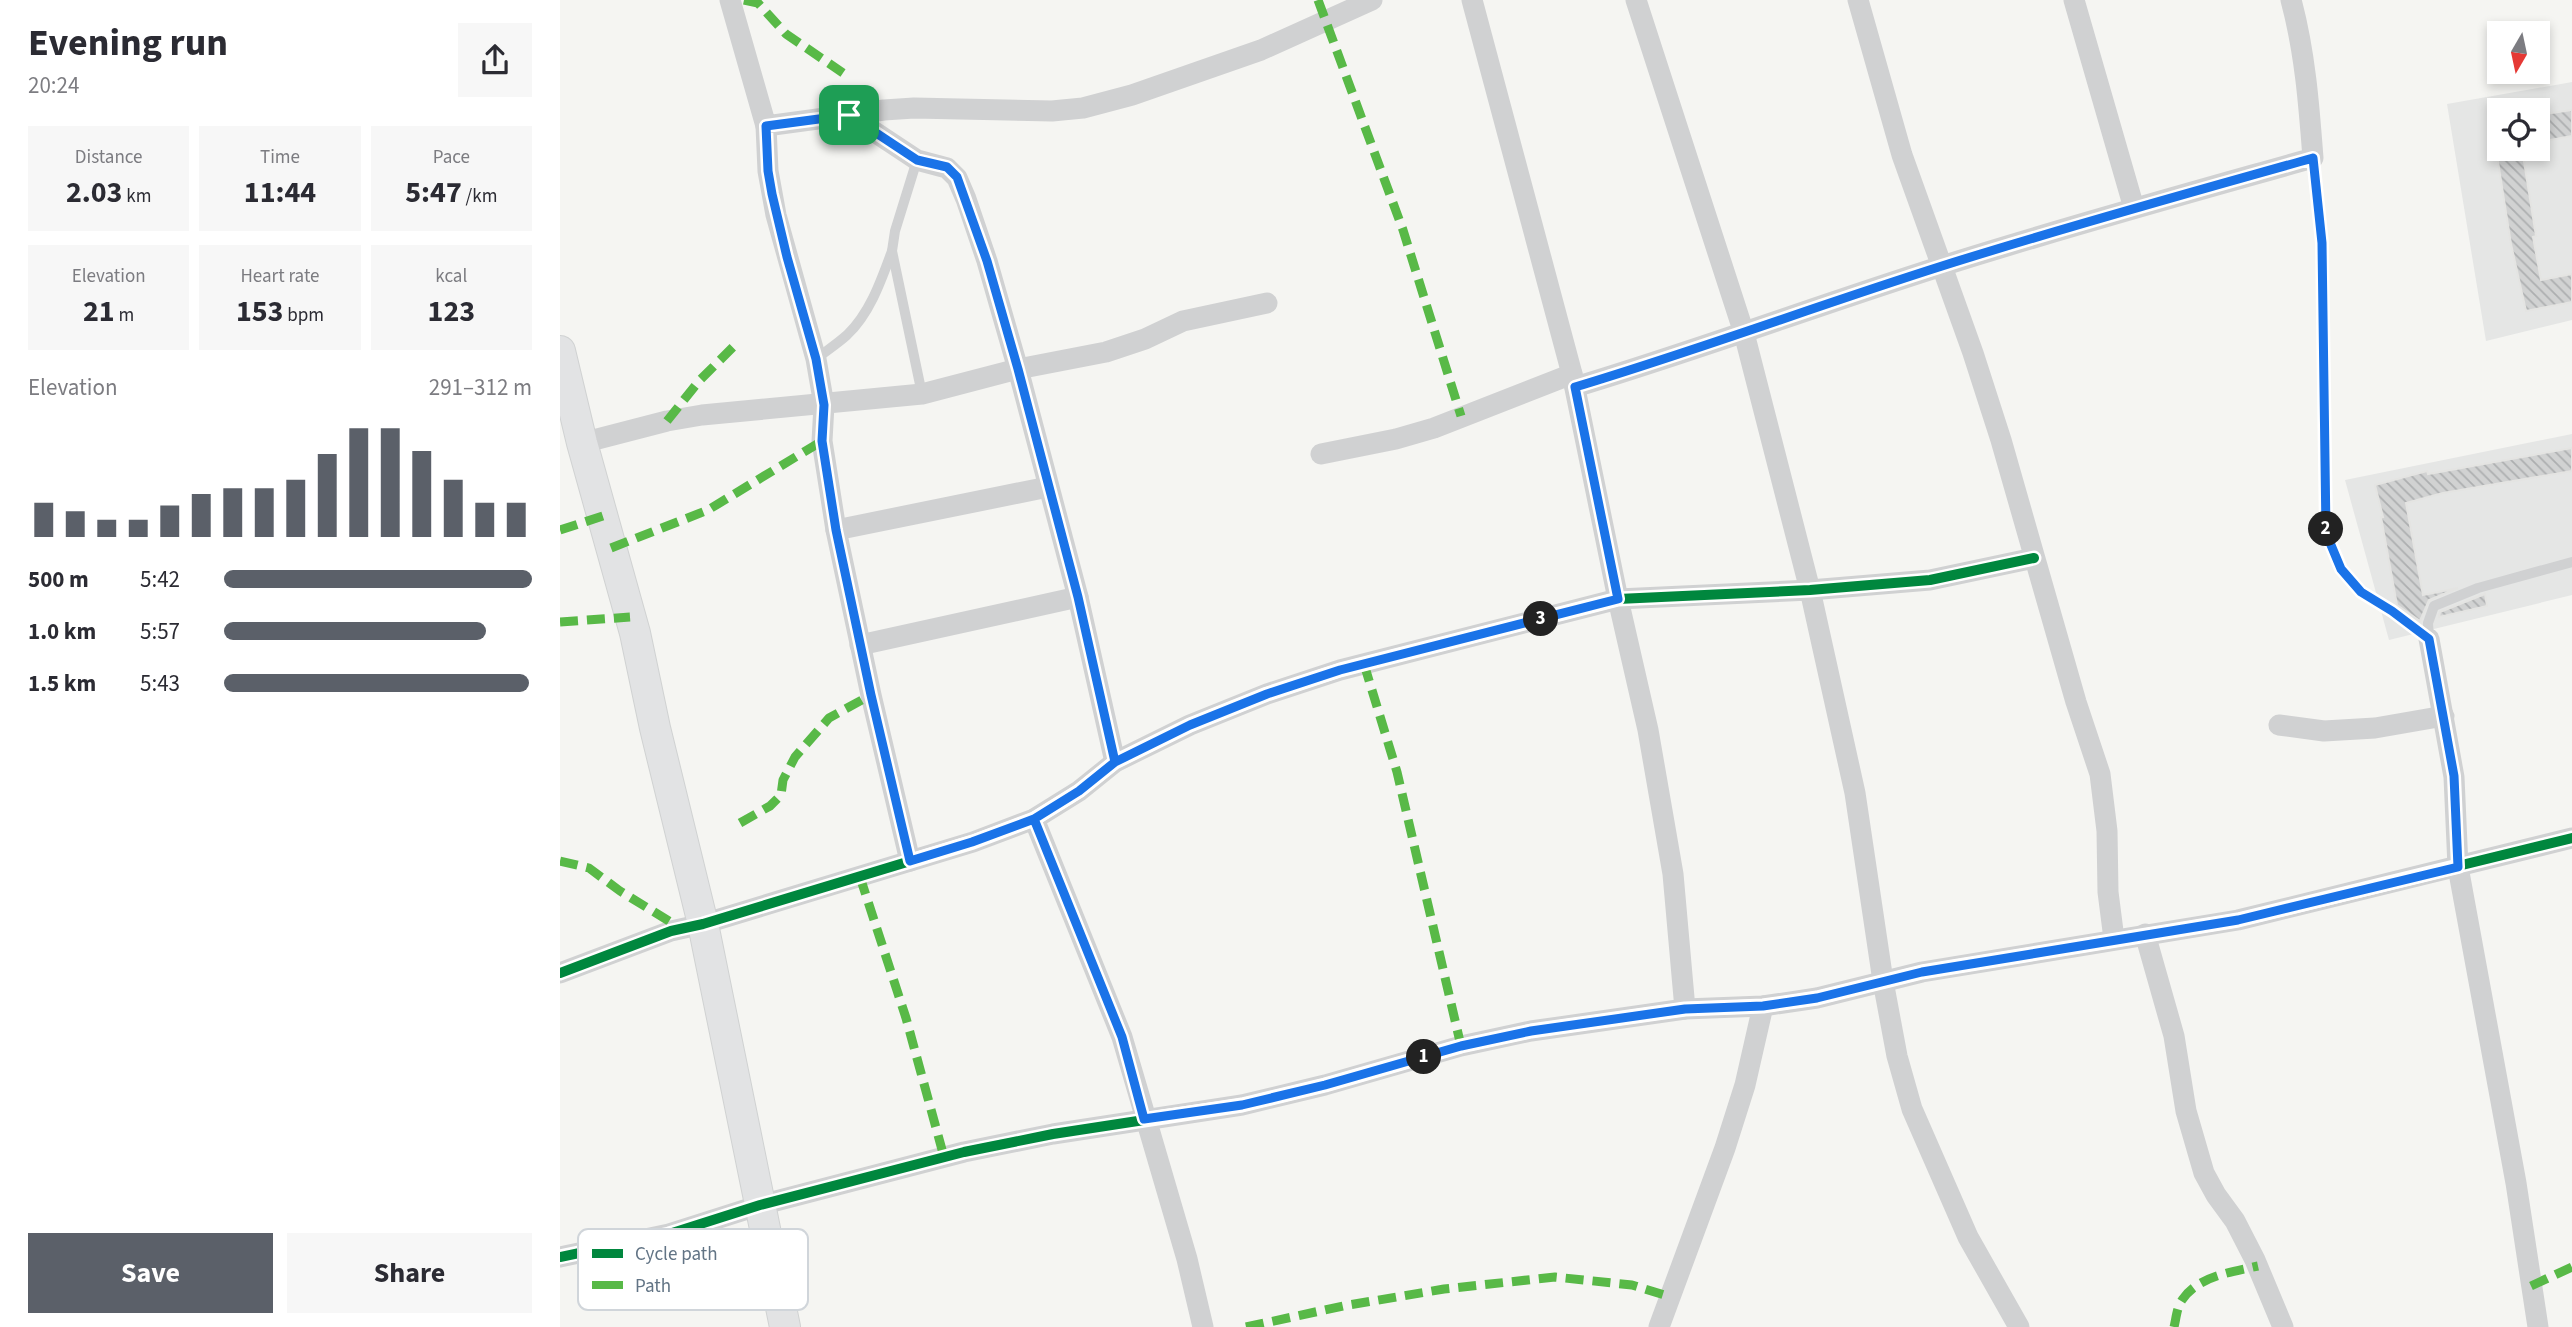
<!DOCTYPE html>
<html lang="en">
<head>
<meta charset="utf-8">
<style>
  :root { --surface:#fff; --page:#f7f7f7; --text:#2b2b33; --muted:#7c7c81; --accent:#5b6069 }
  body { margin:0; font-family:"Source Sans 3",sans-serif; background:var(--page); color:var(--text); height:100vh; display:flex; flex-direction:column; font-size:26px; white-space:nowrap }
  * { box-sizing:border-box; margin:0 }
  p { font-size:23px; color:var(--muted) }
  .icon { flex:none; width:38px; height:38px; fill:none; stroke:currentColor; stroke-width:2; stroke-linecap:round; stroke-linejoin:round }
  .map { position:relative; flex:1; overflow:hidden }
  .details { display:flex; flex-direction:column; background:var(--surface); width:560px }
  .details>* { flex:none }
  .needle { width:46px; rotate:189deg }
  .buttons { position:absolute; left:1927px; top:21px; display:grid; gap:14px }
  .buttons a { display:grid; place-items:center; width:63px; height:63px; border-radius:0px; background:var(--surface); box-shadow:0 4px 10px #0003; font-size:35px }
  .pin { position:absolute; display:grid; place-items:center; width:60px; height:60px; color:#fff; margin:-30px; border-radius:14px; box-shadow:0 4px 10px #0006 }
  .km { position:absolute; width:35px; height:35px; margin:-18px; border-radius:50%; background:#222; color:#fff; font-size:19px; line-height:35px; text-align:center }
  .round { display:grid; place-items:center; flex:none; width:74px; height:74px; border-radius:0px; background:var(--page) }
  .overview { display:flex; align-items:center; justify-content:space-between; height:119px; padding:0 28px }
  h1 { font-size:38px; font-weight:700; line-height:52px }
  .metrics { display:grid; grid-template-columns:repeat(3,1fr); gap:10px; height:119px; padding:7px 28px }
  .metrics div { display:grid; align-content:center; border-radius:0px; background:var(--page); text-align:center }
  .metrics b { font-size:30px; font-weight:700 }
  .metrics small { font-size:19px; font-weight:400 }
  .metrics p { font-size:19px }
  .chart { height:196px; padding:14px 28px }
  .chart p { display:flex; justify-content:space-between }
  .chart svg { width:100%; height:126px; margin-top:7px; stroke:var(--accent); stroke-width:6 }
  .action { display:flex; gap:14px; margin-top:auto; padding:14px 28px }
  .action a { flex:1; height:80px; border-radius:0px; background:var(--accent); color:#fff; font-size:28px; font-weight:700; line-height:80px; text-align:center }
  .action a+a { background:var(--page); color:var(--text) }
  ul { padding:0 28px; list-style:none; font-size:23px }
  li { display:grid; grid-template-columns:112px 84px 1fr; align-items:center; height:52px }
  li i { height:18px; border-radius:9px; background:var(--accent) }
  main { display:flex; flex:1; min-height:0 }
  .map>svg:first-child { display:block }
</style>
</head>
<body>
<main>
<section class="details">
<div class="overview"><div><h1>Evening run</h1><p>20:24</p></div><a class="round"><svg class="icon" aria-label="share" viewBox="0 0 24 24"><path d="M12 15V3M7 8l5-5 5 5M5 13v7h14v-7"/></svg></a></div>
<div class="metrics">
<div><p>Distance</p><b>2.03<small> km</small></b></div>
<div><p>Time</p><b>11:44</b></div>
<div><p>Pace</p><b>5:47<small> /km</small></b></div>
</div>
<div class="metrics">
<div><p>Elevation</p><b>21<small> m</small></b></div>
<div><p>Heart rate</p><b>153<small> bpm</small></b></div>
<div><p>kcal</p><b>123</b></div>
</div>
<div class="chart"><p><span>Elevation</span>291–312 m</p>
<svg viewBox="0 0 160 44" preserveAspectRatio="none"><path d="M5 44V32M15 44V35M25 44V38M35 44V38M45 44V33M55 44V29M65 44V27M75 44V27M85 44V24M95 44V15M105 44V6M115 44V6M125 44V14M135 44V24M145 44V32M155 44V32"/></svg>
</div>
<ul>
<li><b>500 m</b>5:42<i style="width:100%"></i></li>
<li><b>1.0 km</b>5:57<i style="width:85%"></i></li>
<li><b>1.5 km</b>5:43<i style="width:99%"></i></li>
</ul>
<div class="action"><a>Save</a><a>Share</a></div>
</section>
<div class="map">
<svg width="2012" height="1327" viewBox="0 0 2012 1327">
  <defs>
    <pattern id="building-back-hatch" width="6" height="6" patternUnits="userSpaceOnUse" patternTransform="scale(1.75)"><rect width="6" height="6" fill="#d1d2d2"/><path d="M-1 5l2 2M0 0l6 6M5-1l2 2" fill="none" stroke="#adafb0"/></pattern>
  </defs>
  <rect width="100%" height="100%" fill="#f5f5f2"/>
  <g fill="#e5e6e5" fill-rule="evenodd">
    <path d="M2012,82V320L1926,341L1887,104ZM1939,110H1978V149H1939Z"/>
    <path d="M2012,434V595L1829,640L1785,480Z"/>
  </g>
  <g fill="url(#building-back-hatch)" stroke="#e4e4e2" stroke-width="2">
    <path d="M2012,110V136L1978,142V115Z"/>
    <path d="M1936,149H1962L1976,236L1973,237L1981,280L2012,274V302L1966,311L1951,244Z"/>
    <path d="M2012,448V471L1883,493L1846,503L1863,595L1898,588L1869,600L1860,621L1837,605L1821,517H1823L1815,485L1867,471L1868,474Z"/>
    <path d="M1925,594L1927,606L1879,617L1880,612Z"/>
  </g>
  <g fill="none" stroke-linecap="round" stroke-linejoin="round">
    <g stroke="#d0d2d2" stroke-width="32">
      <path id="secondary" d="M0,351L22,443L75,633L95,728L143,924L225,1327"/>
    </g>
    <g stroke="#d0d1d2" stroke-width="10">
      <path d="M1753,158L1762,243L1766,533L1781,569L1801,592L1832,611L1869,639"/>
      <path d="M357,160L335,231L332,251L362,394"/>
      <path d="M256,359C266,351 277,344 287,335C310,313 321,281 332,251"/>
      <path d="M1869,639L1868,623L1874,606L1918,588L2012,562"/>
    </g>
    <g stroke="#d0d1d2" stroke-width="21">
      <path d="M170,0L206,126L324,110L354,108L492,111L523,108L572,95L701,50L812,0"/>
      <path d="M912,0L1012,374L1058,599L1088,730L1113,874L1125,1009"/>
      <path d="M1076,0L1184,333L1250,590L1295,793L1323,981L1337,1056L1352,1109L1408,1237L1459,1327"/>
      <path d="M1298,0L1342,155L1413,353L1441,440L1516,702L1540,774L1547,831L1548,892L1554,939"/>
      <path d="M1514,0L1574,208"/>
      <path d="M289,115L357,160L387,168L397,178L406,199L427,261L458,369L518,597L555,762"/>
      <path d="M206,126L208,171L216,215L256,359L264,405L262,441L276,530L311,695L350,861"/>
      <path d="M1015,387C1138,350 1259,305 1382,266C1505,227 1629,193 1753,158C1749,105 1745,52 1731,0"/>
      <path d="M22,443L107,421L142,415L362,394L458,369L546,352L585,339L623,321L707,303"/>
      <path d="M761,454L836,439L874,428L1012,374"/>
      <path d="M276,530L488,487"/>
      <path d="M1869,639L1894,777L1898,867L1956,1183L1978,1327"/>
      <path d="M300,645L518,597"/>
      <path d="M1719,725L1764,731L1815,728L1884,716"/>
      <path d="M474,819L562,1037L627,1259L643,1327"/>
      <path d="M1585,934L1614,1036L1626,1111L1644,1173L1656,1195L1675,1221L1695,1260L1723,1327"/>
      <path d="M0,973L111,931L143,924L413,842L474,819L519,791L555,762L630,725L707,694L780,670L1058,599L1250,590L1370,580L1474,558"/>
      <path d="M0,1257L109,1234L200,1205L404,1152L493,1134L682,1105L765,1085L901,1046L971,1031L1125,1009L1203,1006L1257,998L1362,972L1678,920L2012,838"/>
      <path d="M1099,1327L1165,1148L1185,1085L1203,1006"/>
    </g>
    <use href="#secondary" stroke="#e2e3e4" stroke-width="30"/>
    <g stroke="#58b947" stroke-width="9" stroke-dasharray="18 9" stroke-linecap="butt">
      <path d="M184,0L198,3L226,34L283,73"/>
      <path d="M758,0L843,230L901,416"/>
      <path d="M107,421L139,381L174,346"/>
      <path d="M0,530L43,516"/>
      <path d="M51,548L148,510L262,441"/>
      <path d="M0,622L70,617"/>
      <path d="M804,664L837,772L901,1046"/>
      <path d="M180,823L210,806L221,795L223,780L235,757L269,718L311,695"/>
      <path d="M0,861L29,868L60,891L122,929"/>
      <path d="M300,877L346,1018L384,1157"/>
      <path d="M1971,1286L2012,1267"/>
      <path d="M686,1327L783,1306L884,1289L995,1277L1072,1285L1111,1297"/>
      <path d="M1614,1327C1616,1319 1617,1307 1622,1300C1638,1276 1672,1272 1698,1266"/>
    </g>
    <g stroke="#fff" stroke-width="15">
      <g id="cycleway">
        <path d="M0,973L111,931L143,924L413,842L474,819L519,791L555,762L630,725L707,694L780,670L1058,599L1250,590L1370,580L1474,558"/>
        <path d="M0,1257L109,1234L200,1205L404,1152L493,1134L682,1105L765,1085L901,1046L971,1031L1125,1009L1203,1006L1257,998L1362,972L1678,920L2012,838"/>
      </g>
    </g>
    <use href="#cycleway" stroke="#00873e" stroke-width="10"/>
  </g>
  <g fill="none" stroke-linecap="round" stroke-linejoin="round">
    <g stroke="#fff" stroke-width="14">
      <path id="route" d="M289,115L357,160L387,167L397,177L427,261L458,369L518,597L555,762L519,791L474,819L562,1037L584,1119L682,1105L765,1085L901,1046L971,1031L1125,1009L1203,1006L1257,998L1362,972L1678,920L1898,867L1894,776L1869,639L1832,611L1801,592L1781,569L1766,533L1762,243L1753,158C1629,193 1505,227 1382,266C1259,305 1138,350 1015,387L1058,599L780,670L707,694L630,725L555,762L519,791L474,819L412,842L350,861L311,695L276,530L262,441L264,405L256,359L227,257L212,194L208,171L206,126L289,115"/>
    </g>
    <use href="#route" stroke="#1a73e8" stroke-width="9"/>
  </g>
  <rect x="18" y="1229" width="230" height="81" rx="10" fill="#fff" stroke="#d0d5da" stroke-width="2"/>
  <rect x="32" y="1249" width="31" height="9" fill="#00873e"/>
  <rect x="32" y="1281" width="31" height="8" fill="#58b947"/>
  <g font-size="19" fill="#627485">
    <text x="75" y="1260">Cycle path</text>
    <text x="75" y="1292">Path</text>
  </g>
</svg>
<div class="buttons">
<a><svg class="needle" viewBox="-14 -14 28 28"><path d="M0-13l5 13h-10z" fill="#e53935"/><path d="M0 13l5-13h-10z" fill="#7c7c81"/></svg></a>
<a><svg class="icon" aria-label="locate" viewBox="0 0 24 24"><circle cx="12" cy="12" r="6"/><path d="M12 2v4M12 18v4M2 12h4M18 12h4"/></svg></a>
</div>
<div class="pin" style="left:289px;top:115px;background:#1e9e55"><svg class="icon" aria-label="arrive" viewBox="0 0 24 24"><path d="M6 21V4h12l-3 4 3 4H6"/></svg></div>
<b class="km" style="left:864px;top:1057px">1</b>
<b class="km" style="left:1766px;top:529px">2</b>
<b class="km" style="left:981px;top:619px">3</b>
</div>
</main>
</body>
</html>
